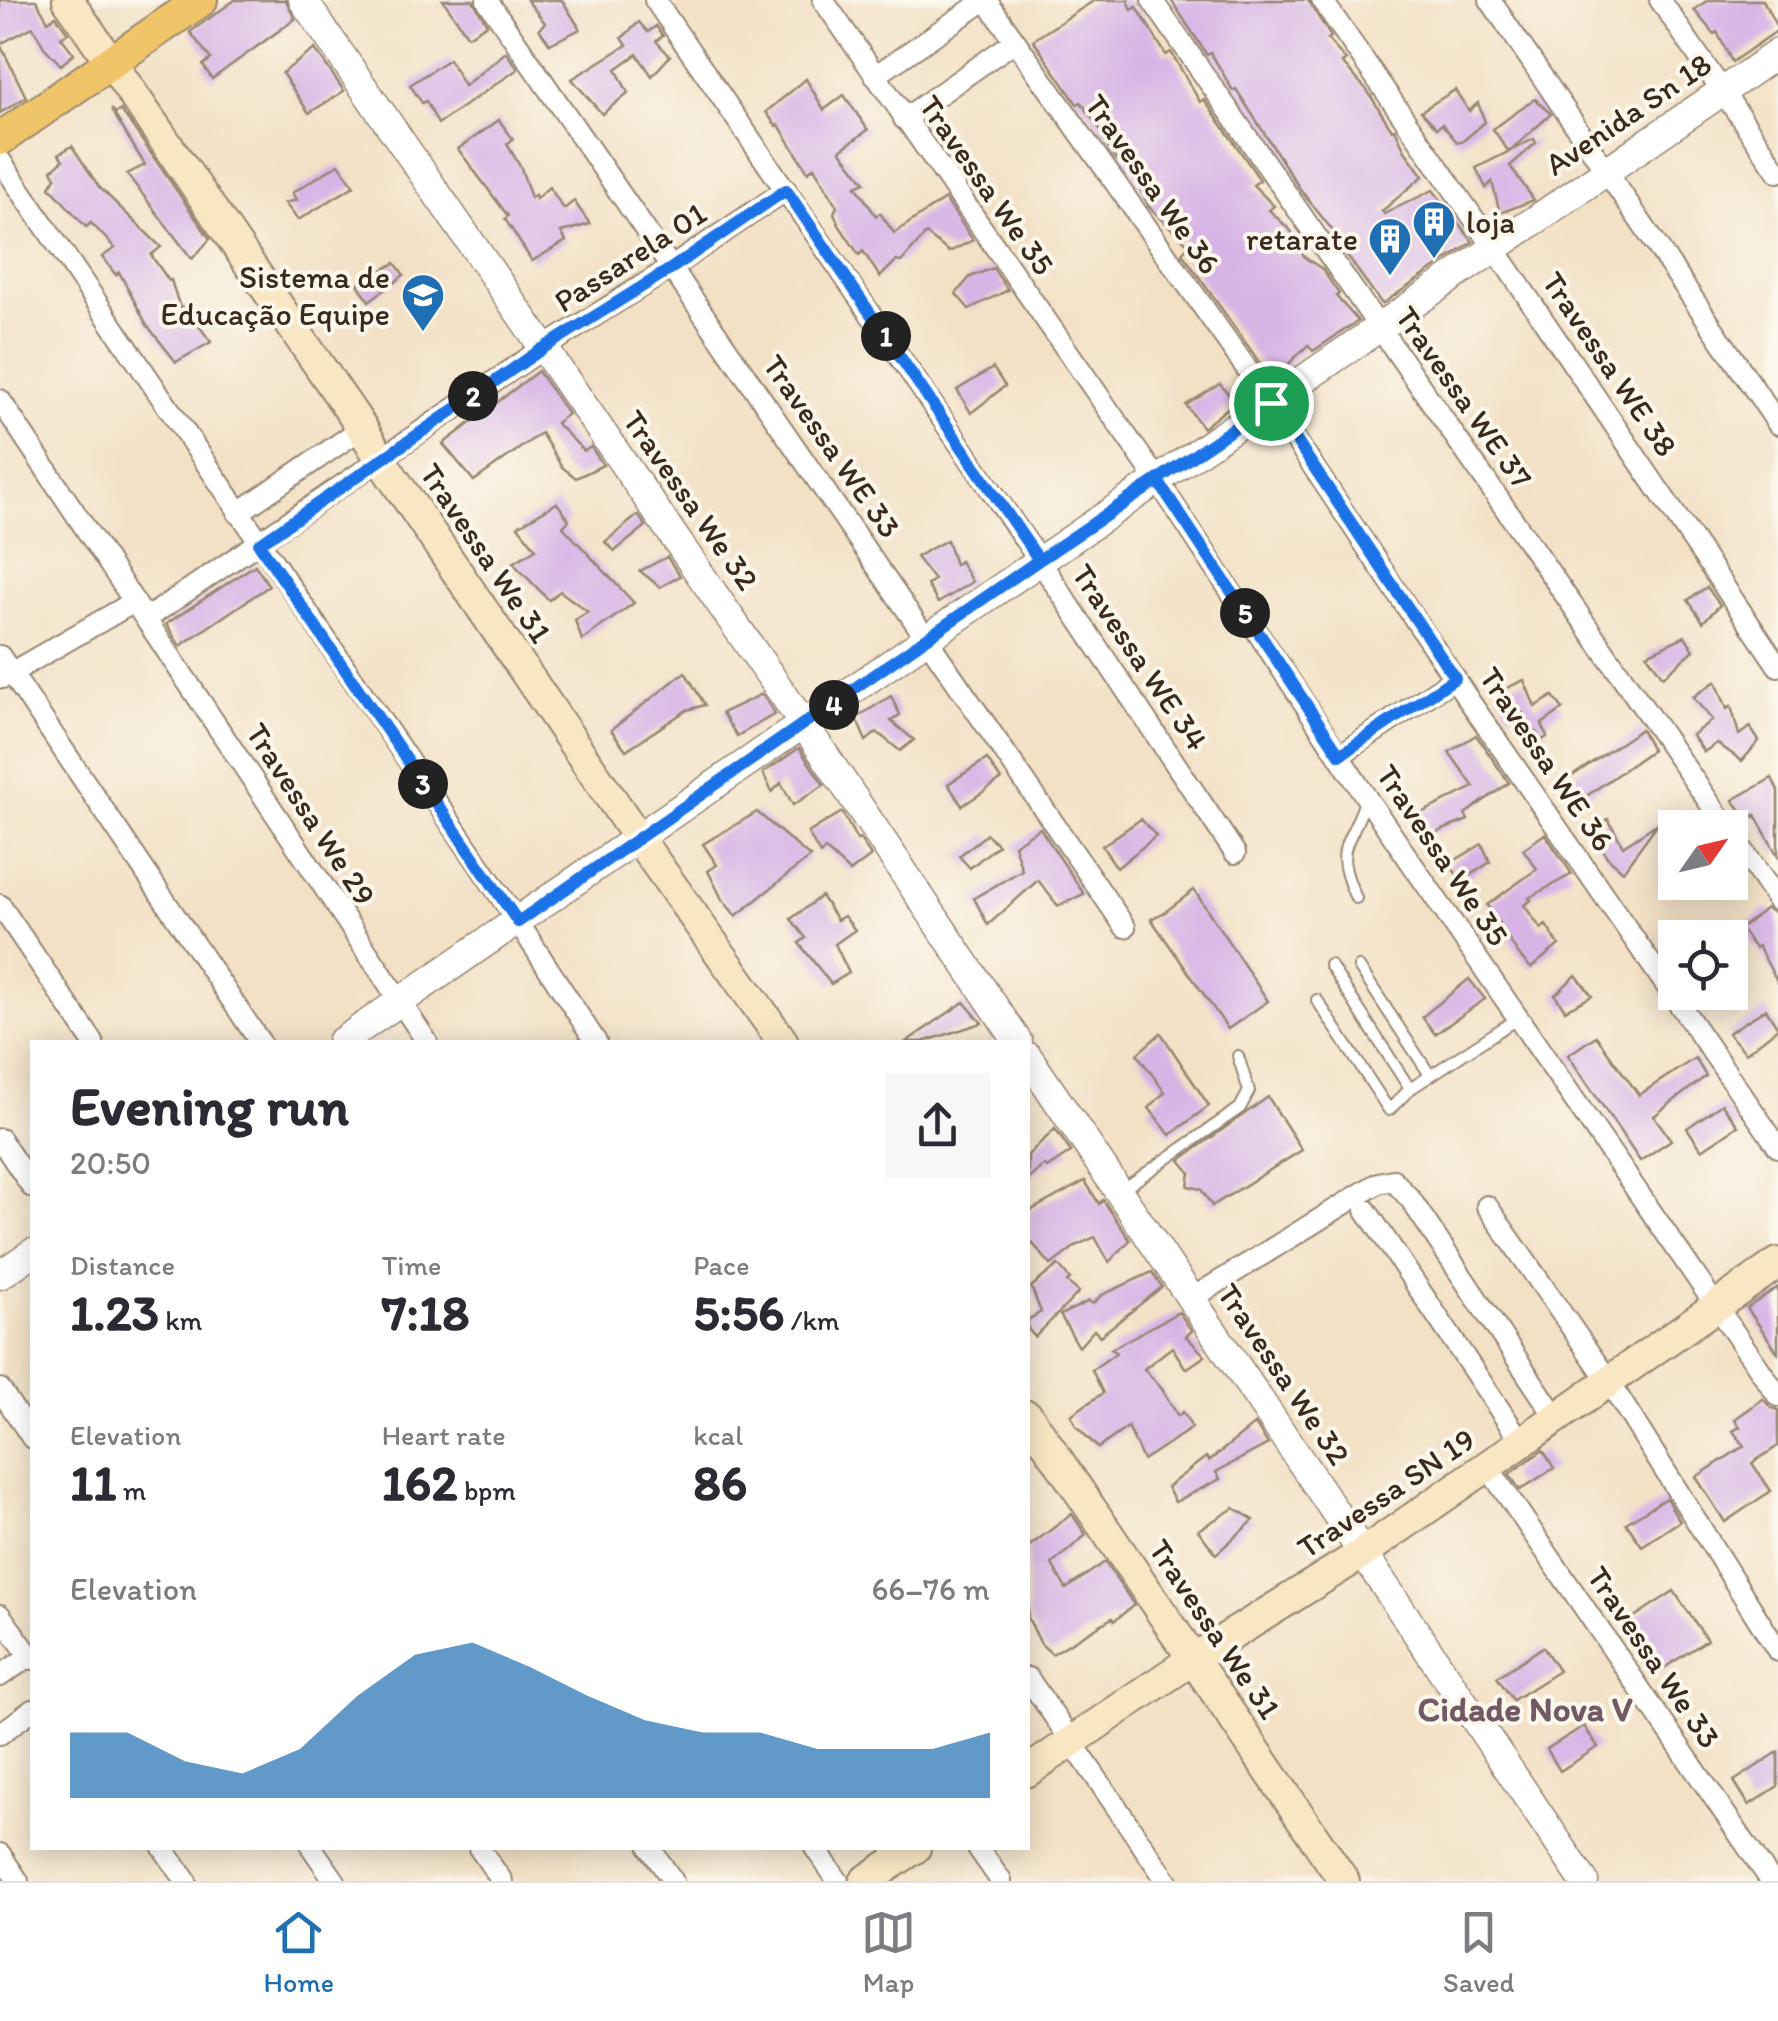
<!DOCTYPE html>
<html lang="en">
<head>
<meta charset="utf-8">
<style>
  :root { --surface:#fff; --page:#f7f7f7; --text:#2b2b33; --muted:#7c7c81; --line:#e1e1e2; --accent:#1f6fb2 }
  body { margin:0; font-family:Itim,sans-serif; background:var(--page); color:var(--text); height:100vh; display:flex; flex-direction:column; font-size:38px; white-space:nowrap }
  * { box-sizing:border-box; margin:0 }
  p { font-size:32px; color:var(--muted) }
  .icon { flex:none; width:55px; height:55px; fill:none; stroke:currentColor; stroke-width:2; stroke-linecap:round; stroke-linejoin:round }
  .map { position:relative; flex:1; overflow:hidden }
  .side { position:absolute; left:30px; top:1040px; width:1000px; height:810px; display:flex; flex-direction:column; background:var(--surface); border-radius:0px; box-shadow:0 5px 25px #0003 }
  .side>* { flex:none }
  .needle { width:65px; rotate:56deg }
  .controls { position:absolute; left:1658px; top:810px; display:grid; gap:20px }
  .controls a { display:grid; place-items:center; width:90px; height:90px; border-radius:0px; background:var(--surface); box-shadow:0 5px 25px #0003; font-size:50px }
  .pin { position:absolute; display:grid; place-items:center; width:85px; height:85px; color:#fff; margin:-42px; border:5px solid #fff; border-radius:50%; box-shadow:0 2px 10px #0007 }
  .km { position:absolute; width:50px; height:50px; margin:-25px; border-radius:50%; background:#222; color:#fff; font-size:28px; line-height:50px; text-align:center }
  .round { display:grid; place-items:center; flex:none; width:105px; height:105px; border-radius:0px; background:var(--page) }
  .overview { display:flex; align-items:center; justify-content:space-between; height:170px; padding:0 40px }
  h1 { font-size:55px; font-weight:800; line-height:75px }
  .figures { display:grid; grid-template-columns:repeat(3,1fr); gap:15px; height:170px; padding:10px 40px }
  .figures div { display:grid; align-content:center }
  .figures b { font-size:50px; font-weight:800 }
  .figures small { font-size:28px; font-weight:400 }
  .figures p { font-size:28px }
  .chart { height:280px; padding:20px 40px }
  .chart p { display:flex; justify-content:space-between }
  .chart svg { width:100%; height:180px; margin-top:10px; fill:var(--accent); opacity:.7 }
  .tabs { display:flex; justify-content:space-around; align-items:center; height:140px; border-top:2px solid var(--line); background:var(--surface); font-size:28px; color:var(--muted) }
  .tabs a { display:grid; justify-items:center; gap:5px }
  .tabs .on { color:var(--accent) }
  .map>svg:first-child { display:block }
</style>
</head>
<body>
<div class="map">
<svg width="1778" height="1881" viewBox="0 0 1778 1881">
  <rect width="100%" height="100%" fill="#fbf7ec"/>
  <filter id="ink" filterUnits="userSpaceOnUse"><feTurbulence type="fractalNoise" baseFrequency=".01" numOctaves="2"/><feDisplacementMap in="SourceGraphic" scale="20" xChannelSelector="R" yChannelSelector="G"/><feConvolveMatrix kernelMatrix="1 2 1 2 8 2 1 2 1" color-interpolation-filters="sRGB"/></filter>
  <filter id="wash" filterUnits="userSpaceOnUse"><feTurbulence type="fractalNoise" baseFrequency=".0048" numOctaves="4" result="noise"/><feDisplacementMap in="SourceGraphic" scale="40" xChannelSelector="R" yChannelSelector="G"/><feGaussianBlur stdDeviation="2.25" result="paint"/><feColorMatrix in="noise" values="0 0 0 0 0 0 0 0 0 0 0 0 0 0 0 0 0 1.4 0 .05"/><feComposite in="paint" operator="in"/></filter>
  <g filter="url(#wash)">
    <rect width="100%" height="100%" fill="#f3e1c6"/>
    <g id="blocks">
      <g fill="#d7b3e6">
        <path d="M0,0H36L48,21L56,16L68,33L61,37L74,54L61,65L44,47L33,27L0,44Z"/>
        <path d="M235,0H286L295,19L212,79L203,65L211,59L190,32Z"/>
        <path d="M443,0H473L487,24L468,36Z"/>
        <path d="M527,0H562L580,29L550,44L539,29L545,23Z"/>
        <path d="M1095,0H1128L1132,10L1137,7L1166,55L1171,52L1200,102L1204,99L1260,180L1253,185L1274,206L1269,210L1291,231L1304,257L1322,269L1339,294L1336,296L1358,321L1313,351L1308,345L1272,380L1182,253L1189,245L1149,207L1131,170L1116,160L1102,137L1104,135L1081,102L1077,104L1033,40Z"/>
        <path d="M1171,0H1308L1331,37L1327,39L1346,60L1342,63L1367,90L1392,130L1395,129L1405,151L1423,176L1382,211L1384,214L1433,190L1473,242L1382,304L1332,235L1333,231L1302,192L1236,89L1233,91L1211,53L1207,55Z"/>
        <path d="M1708,0H1763L1778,30L1732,62L1717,32L1714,34L1694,10Z"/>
        <path d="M639,22L648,32L656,26L663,36L656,41L670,56L652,76L637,54L616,69L628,93L602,114L572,79L627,45L622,38Z"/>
        <path d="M0,44L26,97L0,113Z"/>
        <path d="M315,49L344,91L309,113L282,73Z"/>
        <path d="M506,52L518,69L438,124L426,101L422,103L410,85L449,59L464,86Z"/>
        <path d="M806,79L824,110L844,95L868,130L840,150L865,182L856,186L876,216L880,213L894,233L945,199L973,240L949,252L926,234L901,262L896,261L880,277L863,251L859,255L839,225L834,213L837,206L814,167L808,172L779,125L776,126L766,112Z"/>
        <path d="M1455,90L1469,111L1478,103L1485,122L1462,142H1457L1442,124L1437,128L1421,111Z"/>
        <path d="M1535,99L1551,114L1509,152L1493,129Z"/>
        <path d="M111,109L116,113L121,110L210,239L192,259L127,174L145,165Z"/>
        <path d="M499,120L513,139L507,144L521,168L531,198L535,195L536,199L549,187L564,209L574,201L590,224L561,232L566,241L532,261L505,219L508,216L458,149Z"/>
        <path d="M1534,139L1536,143L1510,166L1534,200L1500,213L1492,182L1486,188L1476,168Z"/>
        <path d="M72,146L99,187L161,247L151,255L169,281L171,280L180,308L184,306L211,342L176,362L147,325L119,272L116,275L102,257L115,248L91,223L86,227L50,187L56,177L52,170L63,160L59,154Z"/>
        <path d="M339,164L354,186L298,220L285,203L297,200L292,193Z"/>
        <path d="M395,263L404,275L369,301L358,284Z"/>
        <path d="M993,268L1008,290L969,309L956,294L970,277Z"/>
        <path d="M993,368L1005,386L971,413L957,390Z"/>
        <path d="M538,371L568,414L556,423L584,451L591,447L603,465L576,478L562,467L541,433L474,481L443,444Z"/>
        <path d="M1220,384L1235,402L1203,428L1186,405Z"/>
        <path d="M557,503L569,520L563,527L634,603L582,640L575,620L588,612L560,591L549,600L513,563L536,549L518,526Z"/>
        <path d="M638,515L646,526L615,551L605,542Z"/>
        <path d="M947,540L955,565L960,561L972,582L938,603L927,585L934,580L916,557Z"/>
        <path d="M667,557L680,576L660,587L640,571Z"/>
        <path d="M255,565L269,586L180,646L166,624Z"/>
        <path d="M1707,587L1720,605L1703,622L1688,600Z"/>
        <path d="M1685,636L1694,650L1663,677L1647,654Z"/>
        <path d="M685,672L705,705L687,710L626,750L611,730Z"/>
        <path d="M1524,680L1535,707L1553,696L1563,709L1542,724L1547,737L1542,740L1518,707L1509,714L1498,692Z"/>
        <path d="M1716,681L1727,709L1731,706L1739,735L1750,727L1759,741L1742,761L1717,743L1704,752L1692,735L1712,720L1693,697Z"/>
        <path d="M762,694L775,714L737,736L722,713Z"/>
        <path d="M891,696L900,715L891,721L914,740L900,751L877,732L866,741L856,718Z"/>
        <path d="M1641,729L1652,750L1578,802L1562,783Z"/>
        <path d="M1476,735L1509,783L1465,814L1468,820L1433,834L1419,814L1474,787L1449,752Z"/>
        <path d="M799,748L824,785L793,805L781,783L772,792L763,773Z"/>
        <path d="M987,759L1001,780L962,806L948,784Z"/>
        <path d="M1772,778L1778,791V856L1755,815L1749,820L1733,800Z"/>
        <path d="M757,812L810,857L736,916L722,899L708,871L717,865L703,844Z"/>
        <path d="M842,812L857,840L860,839L871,856L850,872L825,849L820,854L808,833Z"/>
        <path d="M1141,819L1156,836L1117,868L1102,846Z"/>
        <path d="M1608,819L1623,846L1658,823L1623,871L1607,857L1591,832Z"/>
        <path d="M1040,828L1084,894L1058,906L1038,880L988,925L974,898L1022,870L1014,845Z"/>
        <path d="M987,834L998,845L970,868L959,856Z"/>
        <path d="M1545,834L1572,874L1529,898L1531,900L1524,905L1541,929L1546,925L1559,945L1531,968L1518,954L1487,905L1537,869L1523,849Z"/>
        <path d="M1482,844L1490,862L1462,881L1449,864Z"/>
        <path d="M1194,890L1268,1001L1228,1029L1151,919L1165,912Z"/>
        <path d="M821,896L837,920L844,916L855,930L835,944L849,973L831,984L799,943L806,938L791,919Z"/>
        <path d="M1766,908L1778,915V983L1758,946L1755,948L1740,929Z"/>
        <path d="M1576,975L1592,996L1565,1010L1555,995Z"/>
        <path d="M1469,979L1485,999L1435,1034L1422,1017Z"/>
        <path d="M964,1002L982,1023L923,1042H906Z"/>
        <path d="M1766,1009L1778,1028L1746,1053L1728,1033Z"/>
        <path d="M1161,1033L1209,1106L1170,1135L1149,1108L1165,1092L1137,1054Z"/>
        <path d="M1596,1036L1639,1095L1695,1058L1706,1076L1654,1116L1671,1140L1640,1161L1568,1055Z"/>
        <path d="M1268,1097L1302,1150L1212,1206L1201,1189L1188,1186L1190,1172L1180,1160Z"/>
        <path d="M1722,1104L1738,1126L1702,1150L1687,1128Z"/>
        <path d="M1055,1129L1071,1152L1047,1168L1044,1165L1028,1180V1155Z"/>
        <path d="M1085,1181L1099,1204L1103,1200L1130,1240L1109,1262L1095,1237L1077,1245L1051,1265L1028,1238V1212Z"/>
        <path d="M1058,1265L1070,1279L1067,1282L1079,1292L1035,1337L1028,1329V1320L1041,1312L1031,1287Z"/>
        <path d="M1152,1272L1162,1287L1100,1336L1094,1330L1079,1347L1060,1315L1089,1301L1092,1304L1102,1295Z"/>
        <path d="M1778,1287V1353L1747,1308Z"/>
        <path d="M1179,1312L1192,1331L1186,1336L1205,1356L1186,1369L1172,1347L1144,1369L1162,1389L1178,1416L1183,1412L1192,1428L1143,1460L1128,1427L1098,1448L1076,1426L1071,1415L1103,1393L1092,1370L1116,1353L1111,1349Z"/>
        <path d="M1763,1399L1771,1408L1778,1410V1446L1752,1463L1771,1491L1725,1522L1696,1477L1744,1446L1733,1431L1740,1427L1735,1419Z"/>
        <path d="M1255,1424L1268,1444L1216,1472L1220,1479L1175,1502L1167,1487L1206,1457L1209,1461Z"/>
        <path d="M1543,1450L1554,1468L1520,1490L1509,1474Z"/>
        <path d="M1666,1498L1680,1521L1642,1546L1626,1523Z"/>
        <path d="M1234,1508L1254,1520L1216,1554L1198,1530Z"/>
        <path d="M1072,1514L1086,1535L1052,1564L1066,1589L1105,1562L1134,1605L1114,1621L1112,1618L1052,1654L1041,1644L1028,1618V1547Z"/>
        <path d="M1674,1591L1707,1640L1661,1670L1628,1621Z"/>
        <path d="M1543,1647L1559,1671L1513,1700L1497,1677Z"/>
        <path d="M1584,1726L1598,1747L1560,1771L1547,1749Z"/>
        <path d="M1778,1752V1786L1749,1805L1734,1781Z"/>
      </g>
    </g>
  </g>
  <g filter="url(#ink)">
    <use href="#blocks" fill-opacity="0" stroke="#978672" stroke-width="2.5"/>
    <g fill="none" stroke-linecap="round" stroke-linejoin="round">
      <g stroke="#978672" stroke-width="14">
        <g id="service">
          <path d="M1356,898C1331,844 1351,847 1366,798"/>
          <path d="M1330,965L1410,1089"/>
          <path d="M1359,967L1430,1075"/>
          <path d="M1317,1000L1389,1110L1410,1089L1518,1018"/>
          <path d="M1119,1192L1240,1108L1249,1091L1238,1056"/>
        </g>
      </g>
      <g stroke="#978672" stroke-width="24">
        <g id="minor">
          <path d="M487,0L1125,927"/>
          <path d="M655,0L1039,560L1235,853"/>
          <path d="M823,0L1158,481L1366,797L1778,1396"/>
          <path d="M986,0L1271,403L1470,702L1778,1147"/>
          <path d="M1152,0L1727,828"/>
          <path d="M1322,0L1495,249L1778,666"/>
          <path d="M1490,0L1778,424"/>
          <path d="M1660,0L1778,172"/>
          <path d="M875,76L985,0"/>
          <path d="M904,119L1015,41"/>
          <path d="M0,160L518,922L596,1042"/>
          <path d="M0,400L427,1042"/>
          <path d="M238,513L362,428"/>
          <path d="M146,619L542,349L672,267L786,190"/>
          <path d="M0,656L260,1042"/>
          <path d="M2,678L134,602"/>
          <path d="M1340,755L1455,678"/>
          <path d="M1730,831L1778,901"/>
          <path d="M0,905L93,1042"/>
          <path d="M0,1139L32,1187"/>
          <path d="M1487,1206L1608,1380L1778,1651"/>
          <path d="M1366,1210L1522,1443"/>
          <path d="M1191,1299L1378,1183L1393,1180L1411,1200L1557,1419"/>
          <path d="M0,1389L32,1438"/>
          <path d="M1488,1467L1771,1881"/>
          <path d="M0,1615L32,1659"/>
          <path d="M0,1676L30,1656"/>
          <path d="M1028,1678L1167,1881"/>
          <path d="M0,1734L32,1710"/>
          <path d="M163,1848L186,1881"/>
          <path d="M312,1848L335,1881"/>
          <path d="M479,1848L502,1881"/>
          <path d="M650,1848L673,1881"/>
          <path d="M815,1848L838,1881"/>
          <path d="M978,1848L1001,1881"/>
          <path d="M0,1854L18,1881"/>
        </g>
      </g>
      <g stroke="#978672" stroke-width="31">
        <g id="tertiary">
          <path d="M303,0L805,726L1018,1042"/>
          <path d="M341,1042L1778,53"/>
          <path d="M1028,1057L1584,1881"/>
          <path d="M0,1275L32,1253"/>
        </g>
      </g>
      <g stroke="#978672" stroke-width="34">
        <g id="secondary">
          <path d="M68,0L362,428L381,460L638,838L783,1042"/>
          <path d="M1028,1416L1344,1881"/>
          <path d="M1028,1771L1193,1659L1363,1553L1778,1263"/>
          <path d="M865,1881L915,1848"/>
        </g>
      </g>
      <g stroke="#978672" stroke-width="36">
        <path id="primary" d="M0,139L201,0"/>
      </g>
      <use href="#service" stroke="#fff" stroke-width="10"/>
      <use href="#minor" stroke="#fff" stroke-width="20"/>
      <use href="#tertiary" stroke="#fff" stroke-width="28"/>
      <use href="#secondary" stroke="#f9e7c3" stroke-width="30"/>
      <use href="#primary" stroke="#f0c469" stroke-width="32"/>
    </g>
  </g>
  <g fill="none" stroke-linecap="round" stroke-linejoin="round" filter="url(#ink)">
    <g stroke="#fff" stroke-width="20">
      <path id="route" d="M1271,403L1039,560L786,190L672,268L542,349L259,544L518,922L1039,560L1158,481L1340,755L1455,678L1271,403"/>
    </g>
    <use href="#route" stroke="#1a73e8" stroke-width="12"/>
  </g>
  <defs>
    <g id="building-pin" transform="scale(2.25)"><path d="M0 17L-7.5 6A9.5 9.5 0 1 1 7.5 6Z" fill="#1f6fb2" stroke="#fbf7ec"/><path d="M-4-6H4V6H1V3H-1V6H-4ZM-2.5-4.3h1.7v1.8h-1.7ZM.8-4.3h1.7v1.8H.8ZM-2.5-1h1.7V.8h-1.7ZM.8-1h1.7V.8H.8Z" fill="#fff"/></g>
    <g id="school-pin" transform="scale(2.25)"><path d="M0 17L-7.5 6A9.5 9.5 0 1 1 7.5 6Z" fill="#1f6fb2" stroke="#fbf7ec"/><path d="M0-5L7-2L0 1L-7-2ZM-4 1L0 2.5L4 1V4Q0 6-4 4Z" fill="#fff"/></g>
  </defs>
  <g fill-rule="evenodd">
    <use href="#building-pin" x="1434" y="222"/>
    <use href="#building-pin" x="1390" y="239"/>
    <use href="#school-pin" x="423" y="295"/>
  </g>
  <g text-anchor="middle" stroke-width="8" stroke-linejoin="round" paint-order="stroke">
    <g font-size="32" fill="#3b2a1e" stroke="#fbf7ec">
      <text transform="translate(1628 114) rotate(-34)" y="11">Avenida Sn 18</text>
      <text transform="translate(1153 184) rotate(55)" y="11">Travessa We 36</text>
      <text transform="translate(987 185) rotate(55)" y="11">Travessa We 35</text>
      <text transform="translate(630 257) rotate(-33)" y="11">Passarela 01</text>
      <text transform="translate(1610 364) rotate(56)" y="11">Travessa WE 38</text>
      <text transform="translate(1464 397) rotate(55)" y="11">Travessa WE 37</text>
      <text transform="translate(832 446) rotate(55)" y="11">Travessa WE 33</text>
      <text transform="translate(691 500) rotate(55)" y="11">Travessa We 32</text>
      <text transform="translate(486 553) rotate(56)" y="11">Travessa We 31</text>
      <text transform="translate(1140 657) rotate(56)" y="11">Travessa WE 34</text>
      <text transform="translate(1547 759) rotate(56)" y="11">Travessa WE 36</text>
      <text transform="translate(311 814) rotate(57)" y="11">Travessa We 29</text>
      <text transform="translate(1443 855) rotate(56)" y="11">Travessa We 35</text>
      <text transform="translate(1284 1374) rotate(56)" y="11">Travessa We 32</text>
      <text transform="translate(1386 1493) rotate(-34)" y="11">Travessa SN 19</text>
      <text transform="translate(1215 1629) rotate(56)" y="11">Travessa We 31</text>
      <text transform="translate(1654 1657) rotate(56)" y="11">Travessa We 33</text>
    </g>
    <g font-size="32" fill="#3b2a1e" stroke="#fbf7ec" text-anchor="end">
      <text x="1466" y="233" text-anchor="start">loja</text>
      <text x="1358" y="250">retarate</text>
      <text x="390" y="288">Sistema de<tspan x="390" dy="37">Educação Equipe</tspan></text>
    </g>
    <g font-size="35" font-weight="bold" fill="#725a64" stroke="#fbf7ec">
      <text x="1525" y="1721">Cidade Nova V</text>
    </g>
  </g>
</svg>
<div class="controls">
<a><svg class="needle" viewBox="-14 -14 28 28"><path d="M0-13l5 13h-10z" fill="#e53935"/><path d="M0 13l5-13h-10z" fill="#7c7c81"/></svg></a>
<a><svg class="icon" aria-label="locate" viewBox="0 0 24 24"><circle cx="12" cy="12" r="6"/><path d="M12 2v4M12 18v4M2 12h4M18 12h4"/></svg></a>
</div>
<div class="pin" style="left:1271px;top:403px;background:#1e9e55"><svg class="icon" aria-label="arrive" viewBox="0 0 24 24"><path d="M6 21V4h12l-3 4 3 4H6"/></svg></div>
<b class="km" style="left:886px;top:336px">1</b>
<b class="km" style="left:473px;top:396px">2</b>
<b class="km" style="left:423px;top:784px">3</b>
<b class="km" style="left:834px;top:705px">4</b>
<b class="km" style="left:1245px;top:613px">5</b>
<section class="side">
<div class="overview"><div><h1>Evening run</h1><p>20:50</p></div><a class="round"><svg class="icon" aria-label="share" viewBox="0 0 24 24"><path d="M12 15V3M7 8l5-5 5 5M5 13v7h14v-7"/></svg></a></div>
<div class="figures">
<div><p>Distance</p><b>1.23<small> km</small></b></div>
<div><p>Time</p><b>7:18</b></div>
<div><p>Pace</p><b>5:56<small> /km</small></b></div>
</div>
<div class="figures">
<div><p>Elevation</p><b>11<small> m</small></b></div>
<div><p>Heart rate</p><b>162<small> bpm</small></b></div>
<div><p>kcal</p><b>86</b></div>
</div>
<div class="chart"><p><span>Elevation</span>66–76 m</p>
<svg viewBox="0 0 160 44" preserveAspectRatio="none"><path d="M0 44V28L10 28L20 35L30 38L40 32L50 19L60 9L70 6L80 12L90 19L100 25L110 28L120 28L130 32L140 32L150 32L160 28V44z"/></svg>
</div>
</section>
</div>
<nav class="tabs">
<a class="on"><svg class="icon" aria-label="home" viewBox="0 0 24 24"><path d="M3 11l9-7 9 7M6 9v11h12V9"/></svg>Home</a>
<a><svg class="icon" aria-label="map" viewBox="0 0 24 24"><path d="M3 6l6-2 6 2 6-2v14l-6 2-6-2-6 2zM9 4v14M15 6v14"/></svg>Map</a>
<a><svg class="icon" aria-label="saved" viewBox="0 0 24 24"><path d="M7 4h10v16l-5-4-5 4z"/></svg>Saved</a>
</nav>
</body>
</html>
